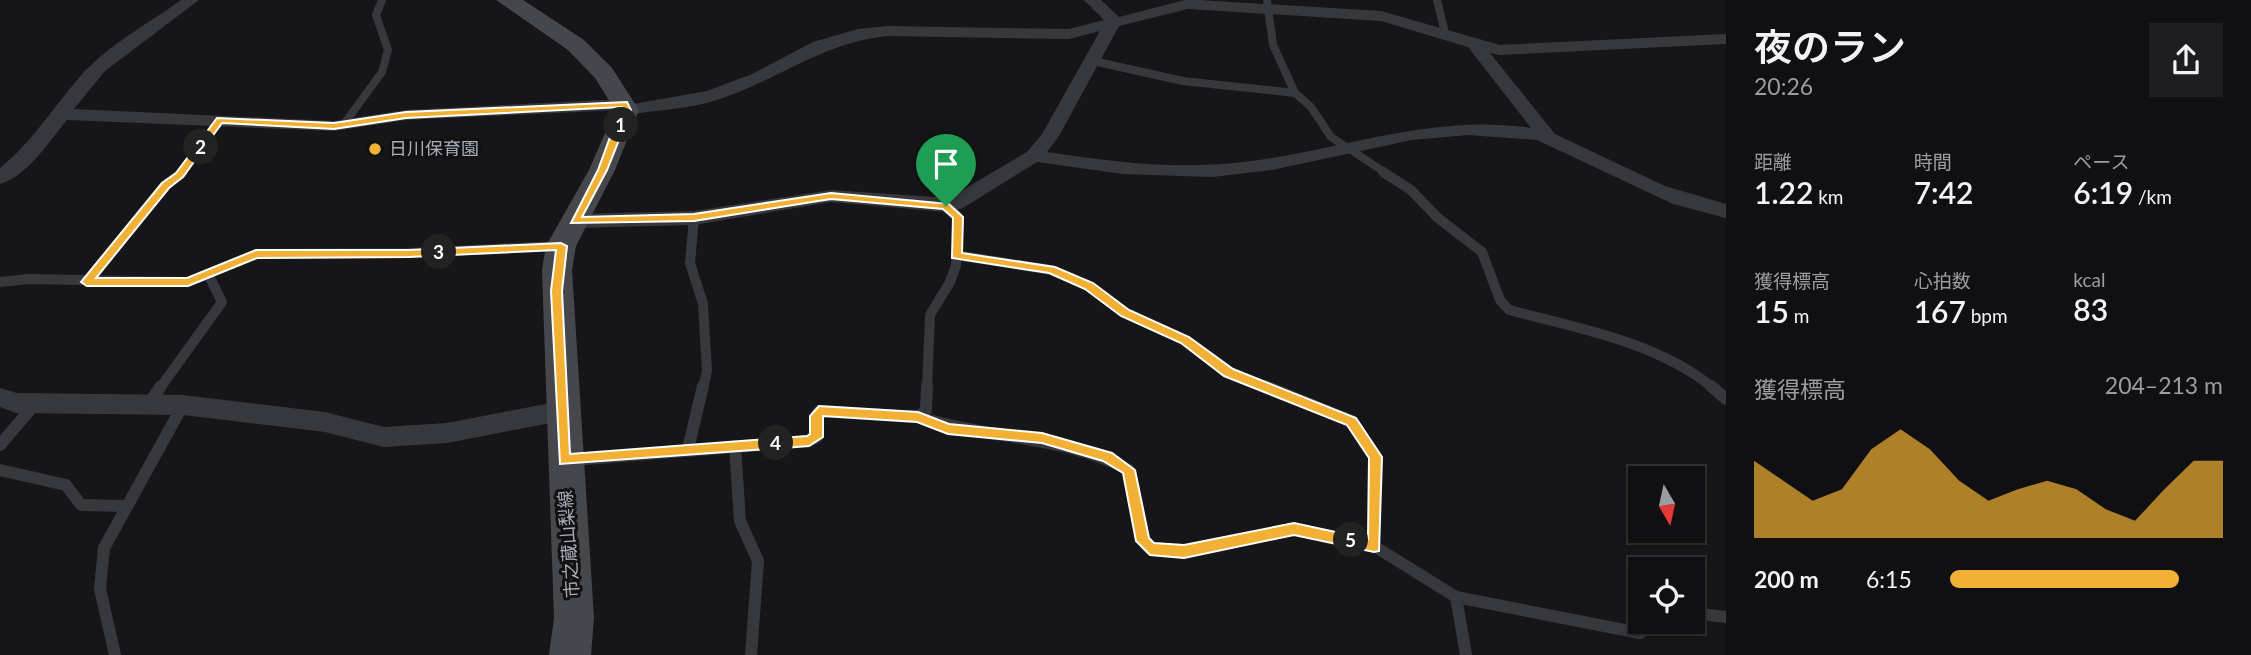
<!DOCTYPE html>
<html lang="ja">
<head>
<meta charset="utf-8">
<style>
  :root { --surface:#101012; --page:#1e1e20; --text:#f1f3f6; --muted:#9c9d9f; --line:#303032; --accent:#f2b134 }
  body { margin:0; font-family:Lato,"Noto Sans JP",sans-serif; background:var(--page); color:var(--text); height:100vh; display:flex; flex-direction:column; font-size:26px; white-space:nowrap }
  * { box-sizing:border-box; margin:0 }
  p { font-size:23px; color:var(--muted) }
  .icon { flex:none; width:38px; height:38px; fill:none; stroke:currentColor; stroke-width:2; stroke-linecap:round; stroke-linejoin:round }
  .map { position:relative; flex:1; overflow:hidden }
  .details { display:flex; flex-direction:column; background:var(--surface); width:525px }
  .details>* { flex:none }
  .needle { width:46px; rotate:171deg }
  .controls { position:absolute; left:1628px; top:466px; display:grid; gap:14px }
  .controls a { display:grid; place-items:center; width:77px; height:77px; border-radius:0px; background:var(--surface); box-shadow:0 2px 5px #0004,0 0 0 2px var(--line); font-size:35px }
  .pin { position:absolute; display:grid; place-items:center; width:60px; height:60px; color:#fff; margin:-72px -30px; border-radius:50% 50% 50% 0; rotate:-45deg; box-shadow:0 0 7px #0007 }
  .pin .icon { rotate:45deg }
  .km { position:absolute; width:35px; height:35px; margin:-18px; border-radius:50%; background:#222; color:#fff; font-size:19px; line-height:35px; text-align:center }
  .round { display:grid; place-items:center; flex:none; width:74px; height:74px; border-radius:0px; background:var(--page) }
  .summary { display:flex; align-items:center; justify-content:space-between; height:119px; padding:0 28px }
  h1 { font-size:38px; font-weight:600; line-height:52px }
  .metrics { display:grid; grid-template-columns:repeat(3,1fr); gap:10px; height:119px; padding:7px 28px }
  .metrics div { display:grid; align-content:center }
  .metrics b { font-size:30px; font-weight:600 }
  .metrics small { font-size:19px; font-weight:400 }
  .metrics p { font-size:19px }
  .chart { height:196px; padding:14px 28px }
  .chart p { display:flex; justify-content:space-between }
  .chart svg { width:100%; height:126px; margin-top:7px; fill:var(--accent); opacity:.7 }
  ul { padding:0 28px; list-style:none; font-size:23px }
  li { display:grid; grid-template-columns:112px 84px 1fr; align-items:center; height:52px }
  li i { height:18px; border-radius:9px; background:var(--accent) }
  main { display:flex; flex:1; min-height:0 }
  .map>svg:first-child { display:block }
</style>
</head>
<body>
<main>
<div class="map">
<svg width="1726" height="655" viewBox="0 0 1726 655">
  <rect width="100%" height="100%" fill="#161618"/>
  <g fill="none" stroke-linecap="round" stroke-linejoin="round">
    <g stroke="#37383d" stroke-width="8">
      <path d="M1267,0L1273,45L1295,93L1311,107L1331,137L1386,173"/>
      <path d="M1437,0L1445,33"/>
      <path d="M1093,61L1183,81L1295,93"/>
      <path d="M344,124L382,72L388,50L376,15L382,0"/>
      <path d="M181,173L220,120"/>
    </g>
    <g stroke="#37383d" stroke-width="10">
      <path d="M1383,172L1411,190L1438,218L1482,252L1500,300L1509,310C1577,328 1658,342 1713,388"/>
      <path d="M694,218L690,263L703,304L707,371L703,388"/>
      <path d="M956,255L1051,270L1089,286L1125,313L1185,340L1229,372L1270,388"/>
      <path d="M0,282L29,279L188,282L256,254L409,253L559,246"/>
      <path d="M87,282L165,185L183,172"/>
      <path d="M160,388L222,302L208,274"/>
      <path d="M927,388L930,315L950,282L956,265L958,217L946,206"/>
    </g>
    <g stroke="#37383d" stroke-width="12">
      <path d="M1265,386L1352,421L1375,457L1374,546"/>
      <path d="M1711,386L1726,399"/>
      <path d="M148,405L161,386"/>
      <path d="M918,417C988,439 1063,435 1129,470L1143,541L1150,549L1184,551L1295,529L1374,546L1456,597L1640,633L1655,621"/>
      <path d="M0,445L35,404"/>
      <path d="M735,446L740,521L758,561L751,655"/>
      <path d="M688,449L703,386"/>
      <path d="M572,460L809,441L817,437L816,416L819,411L918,417L926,410L927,386"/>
      <path d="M0,470L66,485L81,505L127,506"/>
      <path d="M1456,597L1466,655"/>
      <path d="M1692,613L1726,617"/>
      <path d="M115,655L100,589L104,548L183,405"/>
    </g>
    <g fill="#37383d" fill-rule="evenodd">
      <path d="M181,0H199L105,71L74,109L334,121L406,110L624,99L633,104L707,91L752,74L813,42L858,29L887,26L1069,29L1104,20L1084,0H1101L1119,17L1185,0H1199L1381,11L1500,45L1726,34V44L1500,55L1490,53L1555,134L1665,186L1726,204V218L1673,204L1537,140L1468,135L1412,140L1272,170L1212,177L1123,174L1037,162L963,208L946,212L831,202L694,225L575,228L565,221L575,214L694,211L831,190L949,198L1027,152L1042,134L1100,31L1069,39L887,36C821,43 779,80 717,100C689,109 656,110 627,115L618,110L406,120L334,131L67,120C50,140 27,177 0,184V168C32,142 52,109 78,79C104,47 148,24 181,0ZM1188,9L1381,21L1468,47L1531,128C1431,113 1340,151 1243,162C1177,170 1111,162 1047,152L1059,136L1119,26Z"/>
      <path d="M0,388L17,393L183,395L325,412L384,427L447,423L561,401L570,404L573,411L570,418L561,421L447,443L384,447L325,432L183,415L16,413L0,407Z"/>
    </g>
    <path fill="#45474d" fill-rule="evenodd" d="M496,0H523L584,40L612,68L639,110L615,170L576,246L572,270L594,618L591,655H549L554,618L542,270L546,246L589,170L615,110L595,78L568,50Z"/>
  </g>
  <path fill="#f2b134" stroke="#fff" stroke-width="2" fill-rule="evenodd" d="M627,102L631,110L607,170L582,217L694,214L831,193L949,204L963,217L962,253L1055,267L1093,283L1129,310L1189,337L1233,369L1356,418L1382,457L1379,551L1374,552L1294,535L1184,558L1150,555L1136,541L1123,473L1103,461L1042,443L948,434L917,422L823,416V437L809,446L560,464L551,291L556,250L409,257L257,258L188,286H87L81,282L162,183L176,173L217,118L334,123L406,112ZM621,107L598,170L571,223L694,221L831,199L943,209L953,218L952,258L1049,273L1085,289L1121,316L1181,343L1224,376L1347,425L1369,458L1368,539L1294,523L1184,545L1154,543L1149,538L1135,470L1112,453L1042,433L949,424L918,412L819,406L810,416V434L807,436L570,454L562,291L567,246L561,243L409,250H256L187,278H96L169,188L183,177L222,123L334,129L406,118Z"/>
  <circle fill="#f2b134" stroke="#111113" stroke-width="2.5" cx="375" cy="149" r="7"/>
  <g text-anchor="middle" stroke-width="6" stroke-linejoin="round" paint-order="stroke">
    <g font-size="18" fill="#a8adb8" stroke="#111113" text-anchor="start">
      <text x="389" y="155">日川保育園</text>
    </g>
    <g font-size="18" fill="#a8adb8" stroke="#111113">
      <text transform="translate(569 544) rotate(-94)" y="6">市之蔵山梨線</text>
    </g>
  </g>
</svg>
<div class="controls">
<a><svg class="needle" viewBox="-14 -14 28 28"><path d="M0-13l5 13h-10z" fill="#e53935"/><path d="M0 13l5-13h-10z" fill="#9c9d9f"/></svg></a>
<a><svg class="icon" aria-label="locate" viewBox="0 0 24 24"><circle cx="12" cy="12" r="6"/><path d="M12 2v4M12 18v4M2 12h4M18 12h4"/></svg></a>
</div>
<div class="pin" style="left:946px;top:206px;background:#1e9e55"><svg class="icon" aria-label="arrive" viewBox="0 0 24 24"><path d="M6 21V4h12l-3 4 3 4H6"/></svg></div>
<b class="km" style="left:621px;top:125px">1</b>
<b class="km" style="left:201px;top:147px">2</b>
<b class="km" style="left:439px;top:252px">3</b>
<b class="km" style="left:776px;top:443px">4</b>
<b class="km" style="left:1351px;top:540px">5</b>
</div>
<section class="details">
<div class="summary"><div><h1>夜のラン</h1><p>20:26</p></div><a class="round"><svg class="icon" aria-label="share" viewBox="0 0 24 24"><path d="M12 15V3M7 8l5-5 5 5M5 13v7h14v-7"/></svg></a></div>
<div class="metrics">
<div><p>距離</p><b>1.22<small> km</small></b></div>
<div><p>時間</p><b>7:42</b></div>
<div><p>ペース</p><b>6:19<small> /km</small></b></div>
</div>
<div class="metrics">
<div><p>獲得標高</p><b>15<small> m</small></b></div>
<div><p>心拍数</p><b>167<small> bpm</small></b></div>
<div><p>kcal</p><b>83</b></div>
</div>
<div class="chart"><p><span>獲得標高</span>204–213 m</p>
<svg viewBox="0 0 160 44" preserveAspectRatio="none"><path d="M0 44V17L10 24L20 31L30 27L40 13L50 6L60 13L70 24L80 31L90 27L100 24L110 27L120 34L130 38L140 27L150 17L160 17V44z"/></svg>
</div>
<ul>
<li><b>200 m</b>6:15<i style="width:84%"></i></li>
</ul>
</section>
</main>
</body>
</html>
